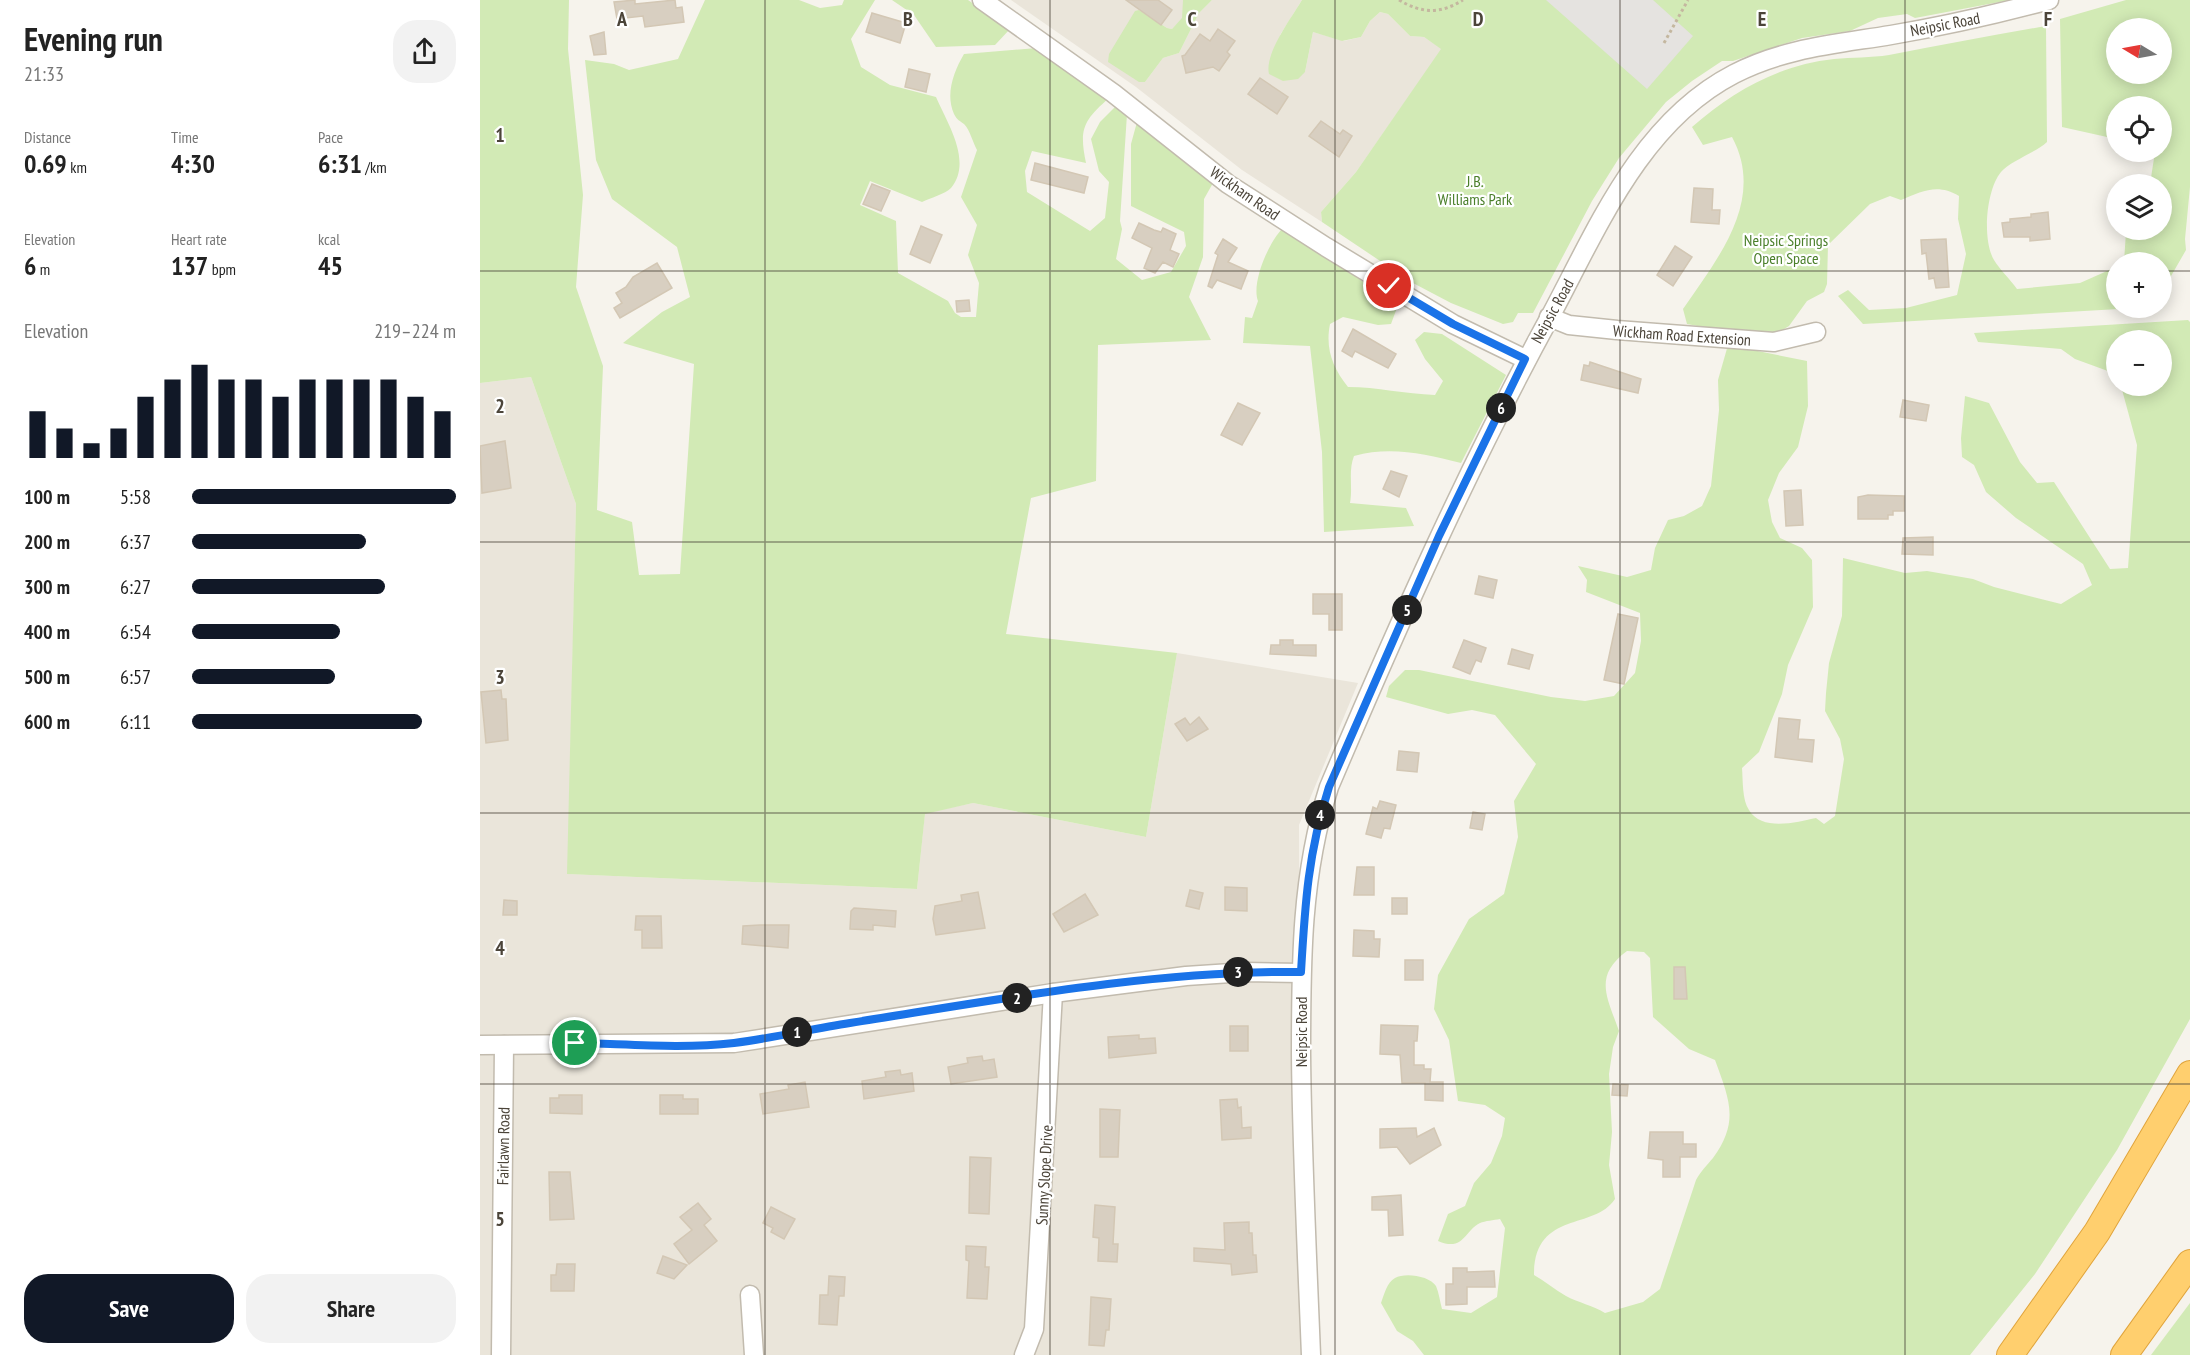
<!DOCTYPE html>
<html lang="en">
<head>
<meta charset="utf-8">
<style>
  :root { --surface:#fff; --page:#f2f2f2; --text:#222; --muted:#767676; --accent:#111827 }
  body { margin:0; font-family:"PT Sans Narrow",sans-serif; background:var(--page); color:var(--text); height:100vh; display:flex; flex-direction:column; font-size:22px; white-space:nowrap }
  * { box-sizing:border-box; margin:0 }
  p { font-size:20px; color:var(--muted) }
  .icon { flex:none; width:33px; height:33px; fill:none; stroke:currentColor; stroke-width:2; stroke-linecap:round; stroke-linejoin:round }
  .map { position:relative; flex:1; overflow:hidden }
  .side { display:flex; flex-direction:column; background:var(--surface); width:480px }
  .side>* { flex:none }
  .needle { width:39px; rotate:280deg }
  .buttons { position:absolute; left:1626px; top:18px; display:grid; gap:12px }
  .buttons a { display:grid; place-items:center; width:66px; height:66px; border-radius:50%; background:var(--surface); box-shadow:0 3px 15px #0003; font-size:30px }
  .pin { position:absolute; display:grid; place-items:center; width:51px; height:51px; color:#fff; margin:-26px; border:3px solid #fff; border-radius:50%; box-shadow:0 2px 6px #0007 }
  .km { position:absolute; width:30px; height:30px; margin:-15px; border-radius:50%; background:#222; color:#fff; font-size:16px; line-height:30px; text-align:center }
  .round { display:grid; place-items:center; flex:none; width:63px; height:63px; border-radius:24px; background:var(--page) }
  .summary { display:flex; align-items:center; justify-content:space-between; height:102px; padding:0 24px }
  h1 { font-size:33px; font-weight:800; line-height:45px }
  .figures { display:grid; grid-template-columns:repeat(3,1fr); gap:9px; height:102px; padding:6px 24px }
  .figures div { display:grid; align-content:center }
  .figures b { font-size:26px; font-weight:800 }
  .figures small { font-size:16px; font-weight:400 }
  .figures p { font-size:16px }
  .chart { height:168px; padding:12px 24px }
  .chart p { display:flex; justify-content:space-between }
  .chart svg { width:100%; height:108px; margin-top:6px; stroke:var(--accent); stroke-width:6 }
  .primary-button { display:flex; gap:12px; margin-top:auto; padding:12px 24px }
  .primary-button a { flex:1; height:69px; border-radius:24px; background:var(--accent); color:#fff; font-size:24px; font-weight:800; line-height:69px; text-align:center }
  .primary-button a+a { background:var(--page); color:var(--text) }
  ul { padding:0 24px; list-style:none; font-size:20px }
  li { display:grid; grid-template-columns:96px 72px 1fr; align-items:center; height:45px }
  li i { height:15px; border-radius:8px; background:var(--accent) }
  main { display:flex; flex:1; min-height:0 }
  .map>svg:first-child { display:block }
</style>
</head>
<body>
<main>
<section class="side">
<div class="summary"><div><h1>Evening run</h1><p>21:33</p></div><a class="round"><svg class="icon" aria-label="share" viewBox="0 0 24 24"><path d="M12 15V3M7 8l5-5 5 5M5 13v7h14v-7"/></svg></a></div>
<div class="figures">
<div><p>Distance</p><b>0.69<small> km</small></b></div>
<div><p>Time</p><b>4:30</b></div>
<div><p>Pace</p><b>6:31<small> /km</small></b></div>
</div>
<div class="figures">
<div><p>Elevation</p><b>6<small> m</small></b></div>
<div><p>Heart rate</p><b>137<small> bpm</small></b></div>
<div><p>kcal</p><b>45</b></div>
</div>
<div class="chart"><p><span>Elevation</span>219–224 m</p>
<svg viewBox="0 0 160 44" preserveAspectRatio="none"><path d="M5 44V25M15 44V32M25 44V38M35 44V32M45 44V19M55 44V12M65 44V6M75 44V12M85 44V12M95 44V19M105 44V12M115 44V12M125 44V12M135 44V12M145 44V19M155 44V25"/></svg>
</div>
<ul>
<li><b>100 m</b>5:58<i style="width:100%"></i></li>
<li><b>200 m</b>6:37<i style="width:66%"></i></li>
<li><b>300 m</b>6:27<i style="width:73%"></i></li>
<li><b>400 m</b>6:54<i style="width:56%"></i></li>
<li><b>500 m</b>6:57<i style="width:54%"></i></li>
<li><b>600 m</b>6:11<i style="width:87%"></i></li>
</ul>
<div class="primary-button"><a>Save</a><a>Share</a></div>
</section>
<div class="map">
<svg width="1710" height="1355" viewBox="0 0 1710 1355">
  <rect width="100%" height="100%" fill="#f6f3ec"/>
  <g fill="#eae5da">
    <path d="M531,0H703V18L692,29L687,28L659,10L665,82L683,58L699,53L719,13L732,0H822L800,35L825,72L833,32L864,41L881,37L890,21L900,12L908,14L930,36L944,37L962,49L876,172L841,212L842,222L762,170L656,87Z"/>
    <path d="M51,377L96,504L88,874L437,889L445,813L493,803L666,837L697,653L878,683L819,825L821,1355H0V383Z"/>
  </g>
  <g fill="#d2eab5" fill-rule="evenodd">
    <path d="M0,0H89L88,49L103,195L96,287L123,366L117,510L152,522L159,575L200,574L214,364L143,343L182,312L210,297L197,247L132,199L116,160L105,60L134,64L149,70L198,59L225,0H319L340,8L362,5L364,0H395L371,39L381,67L410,85L456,97C467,123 493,161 471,188C465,194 450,198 442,202L390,181L380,205L416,221L418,273L468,301L475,313L481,317H496L499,283L488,255L497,225L481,197L497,150C493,143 490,130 484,124C480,121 477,120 474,114C465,94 474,71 484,54L557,48L629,98C603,121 599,129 606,163L552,151L545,171L547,192L610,231L625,218L629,182L619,171L611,139L620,122L636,106L647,114L640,221L642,229L636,259L662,280L691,272L706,246L704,232L651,206V144L657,122L733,183L724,199L723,257L709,297L731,340L618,345L616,481L551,498L526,634L697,653L666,837L493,803L445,814L437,889L87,874L96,504L51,377L0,383Z"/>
    <path d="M412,0H488L530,29L515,45L456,47L434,15Z"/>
    <path d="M703,0H732L719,13L699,53L683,58L665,82H659L628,62L629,54L655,11L659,10L687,28L692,29L702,18Z"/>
    <path d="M822,0H1530L1435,18L1427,14L1398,18L1370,31L1322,38L1253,61H1242L1212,81L1186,102L1139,158L1112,201L1053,313H1038L1033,322L1023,324L971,303L933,283L842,222L841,212L876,172L961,49L944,37L930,36L908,14L900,12L890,21L881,37L862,41L833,32L825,72L818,79L803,81L789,74C784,54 812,17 822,0Z"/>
    <path d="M1646,0H1710V187L1705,239L1706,250L1687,283L1682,288V262H1644L1646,232L1649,230H1682V184H1670L1675,152H1682V106H1636V139L1582,127L1580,19ZM1636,28H1682V74H1636Z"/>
    <path d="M1566,26L1567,142C1555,153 1530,161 1521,172C1506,190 1502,240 1514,260C1520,270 1530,279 1537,289L1600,283L1636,267V308H1656L1383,324L1358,296L1368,290L1389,310L1426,308L1477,295L1486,254L1478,219L1479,196C1458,183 1442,191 1421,200L1410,196L1390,204L1348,245L1347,284L1344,292L1327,301L1309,326L1299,332L1266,335L1207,324L1203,309C1238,258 1286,200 1252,137L1223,145L1212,127C1253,91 1299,65 1354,59C1372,57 1391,58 1409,55C1461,45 1513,35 1566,26Z"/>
    <path d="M803,228L918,305L911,324L898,325L863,317L850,324C845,349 853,368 868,387C897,387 925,394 955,395L963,381L945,359L935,340L944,332L962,334L1026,375L981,463C944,454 911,446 874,456C868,471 873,487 870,503L926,508L934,526L844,532L842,452L830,346L763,343L765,317L772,318L778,301C771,283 789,241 803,228Z"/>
    <path d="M1708,320L1710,322V1019L1637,1150L1555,1274L1490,1355H944L933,1341L917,1331L901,1303C904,1295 907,1282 915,1278C925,1272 950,1276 956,1286C959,1293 960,1302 962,1309L991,1313L1017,1297L1025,1228L1020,1219C1014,1220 1005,1221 1000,1223C984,1231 984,1252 958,1241L968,1214L985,1206L994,1183L1011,1163L1022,1136L1025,1118L1005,1105L978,1101L969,1040L954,1009L958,975L989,919L1024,894L1038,837L1034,801L1056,764L1015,715L992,710L968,714L906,697L909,686L925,670H939L1071,697L1105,701L1134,696L1155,673L1161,641L1160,613L1106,592L1107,580L1098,566L1147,577L1171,570L1175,548L1188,520L1204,516L1222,506L1231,486L1239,410L1238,380L1248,345L1327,361L1328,406L1318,447L1299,473L1288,500L1292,522L1300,538L1322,548L1332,560L1333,607L1308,665L1302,694L1279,752L1262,768C1263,780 1262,800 1269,810C1282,832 1317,822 1336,818L1344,824L1355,816L1364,759L1360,739L1345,711L1346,693L1349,663L1362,616L1363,558L1425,573L1447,571L1493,579L1514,587L1581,604L1612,585L1603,564L1536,518L1506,492L1494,465L1482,457L1481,438L1485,396L1509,403L1540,462L1557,483L1574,482L1630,569L1648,568L1657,445L1641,386H1682V340H1636V374L1595,359L1581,349L1498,342L1494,333ZM1147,951L1164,952L1170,958L1173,1017L1209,1049L1235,1060C1249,1099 1260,1121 1233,1158C1227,1165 1221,1171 1216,1180L1180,1289L1163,1302L1125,1313C1112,1305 1099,1303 1086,1296C1075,1290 1065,1281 1054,1275C1054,1210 1114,1231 1135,1199L1129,1165L1132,1132L1129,1074L1133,1047L1139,1031C1127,997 1113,976 1147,951Z"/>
    <path d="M1710,1303V1355H1671Z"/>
  </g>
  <path fill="#e5e3e0" d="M1066,0H1173L1213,36L1167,89Z"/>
  <g fill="#d8cfc1" stroke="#d3c7b4" stroke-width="1.5">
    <path d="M155,0V4L195,0L196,8L202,7L204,22L165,27L163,16L137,19L134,2Z"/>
    <path d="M646,0H678L692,10L681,25Z"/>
    <path d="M392,13L426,23L420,43L386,32Z"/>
    <path d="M738,29L755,41L747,52L750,55L739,71L733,67L706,73L702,56L705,55L720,34L730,41Z"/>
    <path d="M124,32L126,54L114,55L110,36Z"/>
    <path d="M429,69L450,74L446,92L425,87Z"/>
    <path d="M780,78L808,97L797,114L768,94Z"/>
    <path d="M841,121L860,134L863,130L872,136L859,157L829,136Z"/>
    <path d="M555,163L608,177L604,193L551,180Z"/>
    <path d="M392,184L410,191L401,211L383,204Z"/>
    <path d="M1214,188L1233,189L1232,210H1240L1239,224L1211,222Z"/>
    <path d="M1568,212L1570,239L1550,241V237H1524L1522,223L1530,222V219L1551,217V214Z"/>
    <path d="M659,223L674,230L681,232L683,228L696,234L690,250L699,254L693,267L683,262L675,273L664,268L672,248L652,238Z"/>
    <path d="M441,226L462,235L450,263L430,254Z"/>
    <path d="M743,239L757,248L748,262L768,271L761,289L737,280L732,288L728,286L738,255L735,253Z"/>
    <path d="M1466,239L1469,287L1456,288L1454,278L1449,279L1446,253L1442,254L1441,240Z"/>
    <path d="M1195,246L1212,257L1193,286L1177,275Z"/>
    <path d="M177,263L192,288L140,318L134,308L142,303L136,293L146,287L153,277Z"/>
    <path d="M489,300L490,311L477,312L476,301Z"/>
    <path d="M873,329L916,354L908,368L875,351L872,357L862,351Z"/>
    <path d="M1110,362L1161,379L1158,393L1101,380L1104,365L1109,366Z"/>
    <path d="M1423,400L1449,405L1446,421L1420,417Z"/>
    <path d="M758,403L780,413L762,445L741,435Z"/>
    <path d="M25,441L31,488L2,493L0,446Z"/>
    <path d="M911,471L927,476L919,497L903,489Z"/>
    <path d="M1321,490L1323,525L1306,526L1304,491Z"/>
    <path d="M1388,495L1424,496V511H1413V515H1408V519H1378V497Z"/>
    <path d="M1453,537V555L1422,554L1423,538Z"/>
    <path d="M999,576L1017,580L1013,598L995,594Z"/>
    <path d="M833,594H862V630H849V614H833Z"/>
    <path d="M1138,614L1158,618L1144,684L1124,680Z"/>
    <path d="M800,640H813V645H836V656L790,654L791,645H800Z"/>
    <path d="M984,640L1006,648L1001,662L996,660L990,674L973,667Z"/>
    <path d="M1032,649L1053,655L1049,669L1028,664Z"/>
    <path d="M21,690L22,699H26L28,740L6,743L1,692Z"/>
    <path d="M719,717L728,729L707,741L695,724L705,718L710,725Z"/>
    <path d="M1299,718L1320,720L1318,739L1334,740L1332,762L1295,757Z"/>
    <path d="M919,751L939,753L937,772L917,770Z"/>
    <path d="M900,801L916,805L910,829L904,828L901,838L886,834L893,807L897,809Z"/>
    <path d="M993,812L1005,814L1002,830L990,828Z"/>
    <path d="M877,867H894V895H874Z"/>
    <path d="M745,887L767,888V911L745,910Z"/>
    <path d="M710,890L723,893L719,909L706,906Z"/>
    <path d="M498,892L505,928L456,935L453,919L455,906L482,901L481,895Z"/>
    <path d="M605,894L618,915L584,932L573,914Z"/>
    <rect x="912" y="898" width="15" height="16"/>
    <path d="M24,900L37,901V915H23Z"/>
    <path d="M374,908L416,911L415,927L393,925V930L370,929L371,911Z"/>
    <path d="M156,916H181L182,948H162V930H155Z"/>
    <path d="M280,925H309L308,948L262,944L263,926Z"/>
    <path d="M874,930L894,931V939H900L899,957L873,956Z"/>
    <rect x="925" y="960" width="18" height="20"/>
    <path d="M1194,967H1205L1207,999H1194Z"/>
    <path d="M901,1025L938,1026L937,1041H934V1065H944V1069H951L950,1082H963V1101L945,1100V1083H922L920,1055L900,1054Z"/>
    <rect x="750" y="1026" width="18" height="25"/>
    <path d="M659,1035V1039L675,1038L676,1053L629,1058L628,1037Z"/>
    <path d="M502,1056L503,1061L514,1059L517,1077L471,1084L468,1067L488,1063L487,1058Z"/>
    <path d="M420,1070L421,1075L432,1073L434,1091L384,1099L382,1081L406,1077L405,1072Z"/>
    <path d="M325,1082L329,1107L283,1114L280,1094L309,1089L308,1085Z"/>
    <path d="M1133,1084L1148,1085L1147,1096L1132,1095Z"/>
    <path d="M79,1095H102V1114L70,1113V1098H79Z"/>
    <path d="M180,1095H203V1099H218V1114H180Z"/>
    <path d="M757,1099L758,1108L761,1107L762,1128L771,1127V1138L742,1140L740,1100Z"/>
    <path d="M620,1109L640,1110L638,1157H620Z"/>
    <path d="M936,1128L937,1137L954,1128L961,1145L930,1164L917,1147L900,1148V1129Z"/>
    <path d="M1170,1132H1203V1144H1216V1157H1200V1177H1183V1160L1168,1158Z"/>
    <path d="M490,1157L511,1158L509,1214L489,1213Z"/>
    <path d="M69,1172H90L94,1219L70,1220Z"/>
    <path d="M921,1195L923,1235L909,1236L908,1210H892V1197Z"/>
    <path d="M218,1203L231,1219L224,1225L237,1241L209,1264L194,1244L212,1230L200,1217Z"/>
    <path d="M615,1205L635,1207L633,1244H638L637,1262L618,1261L619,1238L613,1237Z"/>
    <path d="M291,1207L315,1219L304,1239L291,1232L293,1228L283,1223Z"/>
    <path d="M769,1222V1233H772L773,1255H776L777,1272L752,1275L751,1264L714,1261V1248L745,1250L744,1223Z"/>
    <path d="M486,1246L506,1247L505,1267H509L507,1299L487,1298L489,1261L486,1260Z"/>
    <path d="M183,1256L207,1265L194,1279L177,1273Z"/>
    <path d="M77,1264H95L94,1291H71V1275H76Z"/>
    <path d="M973,1268H987V1272L1014,1271L1015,1287H987V1304L966,1305V1284H973Z"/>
    <path d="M349,1276L365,1277L364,1296H359L357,1325L339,1324L340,1295H348Z"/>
    <path d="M611,1297L631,1299L629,1330H626L624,1346L609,1345Z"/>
  </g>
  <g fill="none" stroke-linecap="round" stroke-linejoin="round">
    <g stroke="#c2bbae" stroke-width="21">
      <g id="minor">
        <path d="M502,0L633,93L748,184L846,247L973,324L1045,359"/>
        <path d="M1069,317L1089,325L1137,330L1294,342L1336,332"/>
        <path d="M0,1045L254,1043L573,993L706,976L766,972L821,973"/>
        <path d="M270,1295L274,1355"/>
        <path d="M21,1355L24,1045"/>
        <path d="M544,1355L554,1329L573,993"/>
        <path d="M831,1355C827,1254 822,1154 821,1054C821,961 821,875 849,787C917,627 988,467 1071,315C1118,227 1161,122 1254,74C1304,48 1357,44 1411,35C1464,26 1517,14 1569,0"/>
      </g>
    </g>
    <g stroke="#e0a43c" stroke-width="28">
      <g id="highway">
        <path d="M1530,1355L1617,1232L1710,1074"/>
        <path d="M1644,1355L1710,1263"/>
      </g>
    </g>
    <g stroke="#c4b79f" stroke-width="3" stroke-dasharray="3 3" stroke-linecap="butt">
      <path d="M919,0C943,14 960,14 983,0"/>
      <path d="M1184,43L1208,0"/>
    </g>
    <use href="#minor" stroke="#fff" stroke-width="18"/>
    <use href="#highway" stroke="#ffcf6e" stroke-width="26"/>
  </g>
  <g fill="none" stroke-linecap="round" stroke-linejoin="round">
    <g stroke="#fff" stroke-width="12">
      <path id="route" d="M95,1043C147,1044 202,1049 254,1043C293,1038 331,1029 370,1023C516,1000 674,970 821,972C825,904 828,853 849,787L959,536L1045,359L973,324L909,286"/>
    </g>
    <use href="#route" stroke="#1a73e8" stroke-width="8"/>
  </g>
  <path fill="none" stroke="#4b4439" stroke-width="1.5" stroke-opacity="0.55" d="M285,0V1355M570,0V1355M855,0V1355M1140,0V1355M1425,0V1355M0,271H1636M1682,271H1710M0,542H1710M0,813H1710M0,1084H1710"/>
  <g text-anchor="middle" stroke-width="4.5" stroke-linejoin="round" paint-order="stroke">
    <g font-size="16" fill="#4b4439" stroke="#fff">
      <text transform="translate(1465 24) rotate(-11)" y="6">Neipsic Road</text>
      <text transform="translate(765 193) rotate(35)" y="6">Wickham Road</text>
      <text transform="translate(1072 311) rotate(-61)" y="6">Neipsic Road</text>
      <text transform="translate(1202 335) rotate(4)" y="6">Wickham Road Extension</text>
      <text transform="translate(821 1032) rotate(-90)" y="6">Neipsic Road</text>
      <text transform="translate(23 1146) rotate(-89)" y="6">Fairlawn Road</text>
      <text transform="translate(564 1175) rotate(-87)" y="6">Sunny Slope Drive</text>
    </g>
    <g font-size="16" fill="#4a7f2a" stroke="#fff">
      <text x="995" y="187">J.B.<tspan x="995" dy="18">Williams Park</tspan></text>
      <text x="1306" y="246">Neipsic Springs<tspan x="1306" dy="18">Open Space</tspan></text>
    </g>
  </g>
  <g font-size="20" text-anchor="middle" font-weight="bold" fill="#4b4439" stroke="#fff" stroke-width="4.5" stroke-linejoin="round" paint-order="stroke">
    <text x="142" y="26">A</text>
    <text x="428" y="26">B</text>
    <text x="712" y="26">C</text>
    <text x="998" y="26">D</text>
    <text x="1282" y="26">E</text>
    <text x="1568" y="26">F</text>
    <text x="20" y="142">1</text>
    <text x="20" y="413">2</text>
    <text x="20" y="684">3</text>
    <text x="20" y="955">4</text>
    <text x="20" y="1226">5</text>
  </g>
</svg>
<div class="buttons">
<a><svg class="needle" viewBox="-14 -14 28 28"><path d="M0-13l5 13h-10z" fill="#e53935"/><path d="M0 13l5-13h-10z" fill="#767676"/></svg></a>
<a><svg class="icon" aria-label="locate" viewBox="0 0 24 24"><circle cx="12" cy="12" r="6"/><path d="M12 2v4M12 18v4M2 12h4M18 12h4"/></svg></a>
<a><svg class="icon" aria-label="layers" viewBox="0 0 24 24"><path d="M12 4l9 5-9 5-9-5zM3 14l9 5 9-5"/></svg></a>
<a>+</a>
<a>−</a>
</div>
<div class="pin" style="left:95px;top:1043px;background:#1e9e55"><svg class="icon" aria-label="arrive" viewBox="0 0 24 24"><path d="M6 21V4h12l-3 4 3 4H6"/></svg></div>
<div class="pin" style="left:909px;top:286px;background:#d93025"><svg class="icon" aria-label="check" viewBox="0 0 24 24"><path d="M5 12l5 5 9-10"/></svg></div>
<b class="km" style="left:317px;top:1032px">1</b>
<b class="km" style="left:537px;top:998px">2</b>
<b class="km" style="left:758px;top:972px">3</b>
<b class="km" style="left:840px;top:815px">4</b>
<b class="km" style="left:927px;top:610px">5</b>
<b class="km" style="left:1021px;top:408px">6</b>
</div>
</main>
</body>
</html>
